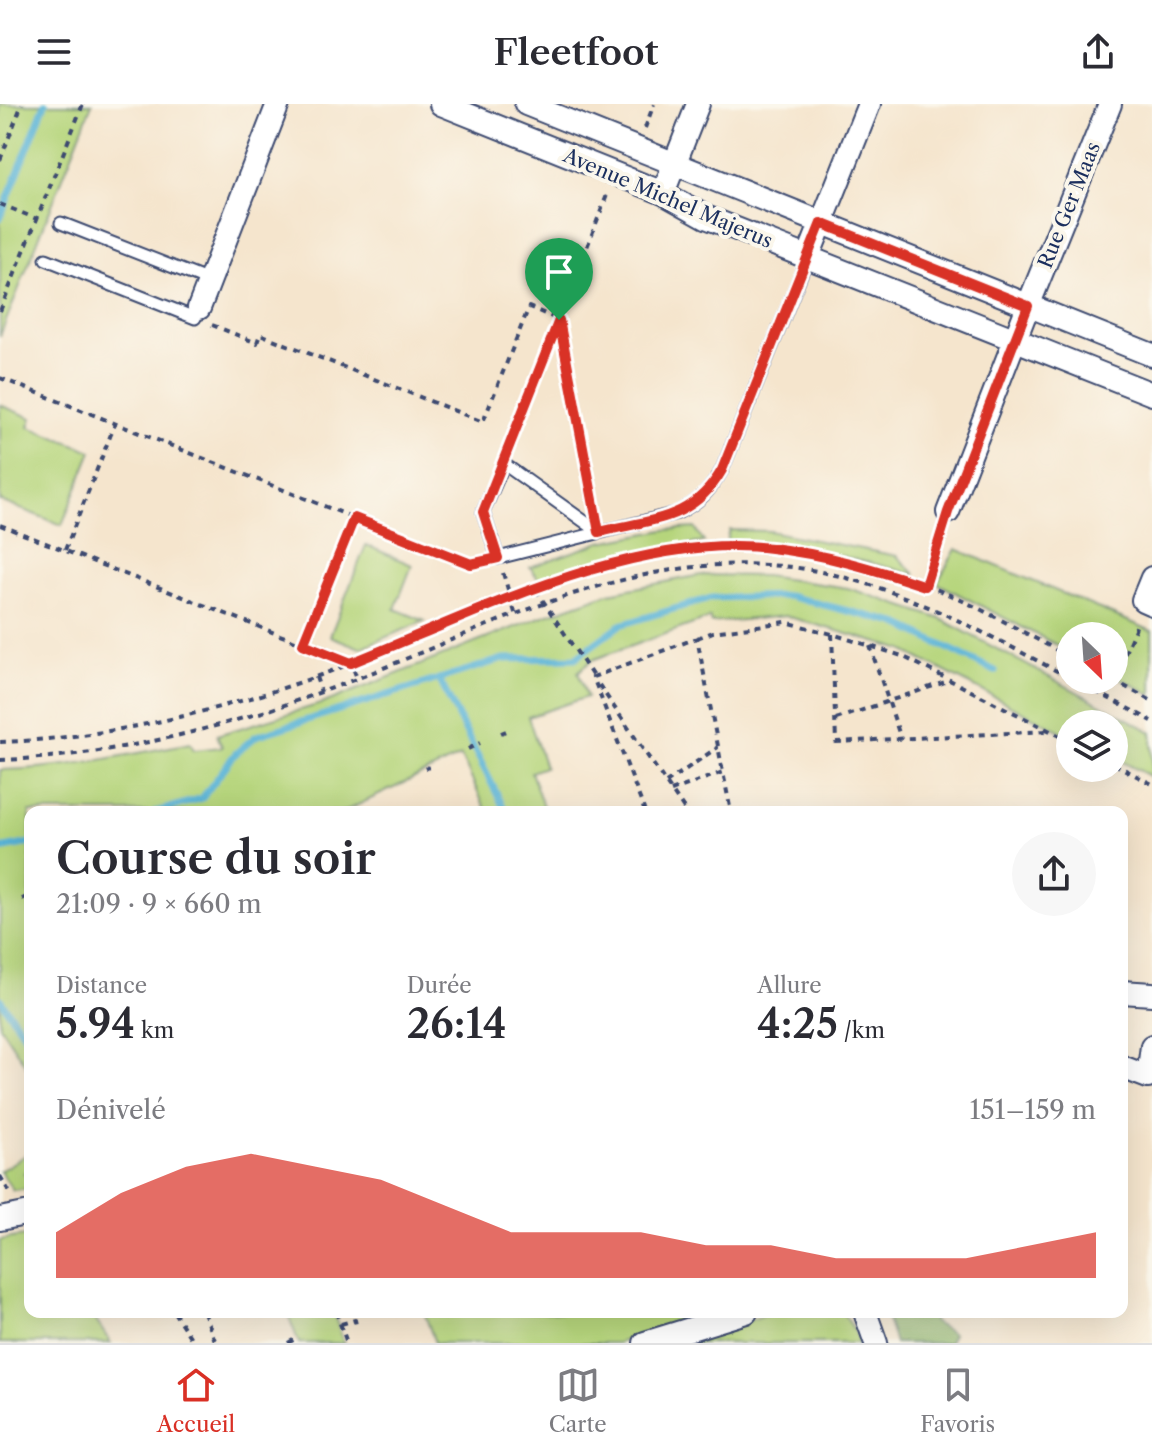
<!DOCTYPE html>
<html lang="fr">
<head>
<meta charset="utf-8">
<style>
  :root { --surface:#fff; --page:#f7f7f7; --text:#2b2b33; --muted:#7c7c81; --line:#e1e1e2; --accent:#d93025 }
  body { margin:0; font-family:"Libre Caslon Text",serif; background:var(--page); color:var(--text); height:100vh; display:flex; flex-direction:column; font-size:30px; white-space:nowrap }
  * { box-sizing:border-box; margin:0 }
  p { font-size:26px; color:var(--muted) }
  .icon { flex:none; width:44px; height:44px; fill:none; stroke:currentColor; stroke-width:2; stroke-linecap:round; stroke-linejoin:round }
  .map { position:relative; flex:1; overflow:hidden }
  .drawer { position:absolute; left:24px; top:702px; width:1104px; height:512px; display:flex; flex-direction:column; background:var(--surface); border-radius:16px; box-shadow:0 8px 32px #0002 }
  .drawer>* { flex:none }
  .needle { width:52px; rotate:155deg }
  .fabs { position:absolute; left:1056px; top:518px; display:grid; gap:16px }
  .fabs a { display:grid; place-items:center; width:72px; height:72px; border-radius:50%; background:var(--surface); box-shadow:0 8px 32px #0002; font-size:40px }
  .pin { position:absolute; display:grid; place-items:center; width:68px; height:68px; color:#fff; margin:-82px -34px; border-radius:50% 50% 50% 0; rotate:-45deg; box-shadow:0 0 8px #0007 }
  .pin .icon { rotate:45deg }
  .round { display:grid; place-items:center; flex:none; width:84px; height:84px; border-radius:42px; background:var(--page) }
  .headline { display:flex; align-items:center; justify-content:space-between; height:136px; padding:0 32px }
  h1 { font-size:44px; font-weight:600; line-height:60px }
  .stats { display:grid; grid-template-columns:repeat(3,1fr); gap:12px; height:136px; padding:8px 32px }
  .stats div { display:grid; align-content:center }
  .stats b { font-size:40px; font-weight:600 }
  .stats small { font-size:22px; font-weight:400 }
  .stats p { font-size:22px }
  .chart { height:224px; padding:16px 32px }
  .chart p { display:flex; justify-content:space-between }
  .chart svg { width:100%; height:144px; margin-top:8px; fill:var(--accent); opacity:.7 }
  header { display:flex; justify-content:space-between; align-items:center; height:104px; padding:0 32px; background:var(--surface); font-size:36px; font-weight:600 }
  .dock { display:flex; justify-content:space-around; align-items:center; height:112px; border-top:2px solid var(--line); background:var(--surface); font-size:22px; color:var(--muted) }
  .dock a { display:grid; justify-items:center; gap:4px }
  .dock .on { color:var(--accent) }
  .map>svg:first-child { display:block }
</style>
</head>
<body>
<header><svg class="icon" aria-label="menu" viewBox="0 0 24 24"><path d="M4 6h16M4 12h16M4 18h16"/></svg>Fleetfoot<svg class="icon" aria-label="share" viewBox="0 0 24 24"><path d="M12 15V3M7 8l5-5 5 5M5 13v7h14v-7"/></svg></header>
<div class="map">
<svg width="1152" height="1239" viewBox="0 0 1152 1239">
  <rect width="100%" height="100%" fill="#fbf7ec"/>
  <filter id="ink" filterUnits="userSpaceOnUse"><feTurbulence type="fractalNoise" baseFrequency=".0125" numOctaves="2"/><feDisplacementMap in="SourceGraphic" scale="16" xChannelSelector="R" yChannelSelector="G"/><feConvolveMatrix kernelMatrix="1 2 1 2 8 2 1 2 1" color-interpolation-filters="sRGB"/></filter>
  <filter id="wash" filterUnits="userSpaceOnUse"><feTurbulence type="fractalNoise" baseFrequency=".006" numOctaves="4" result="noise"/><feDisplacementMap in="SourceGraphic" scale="32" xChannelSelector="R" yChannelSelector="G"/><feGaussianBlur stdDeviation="1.8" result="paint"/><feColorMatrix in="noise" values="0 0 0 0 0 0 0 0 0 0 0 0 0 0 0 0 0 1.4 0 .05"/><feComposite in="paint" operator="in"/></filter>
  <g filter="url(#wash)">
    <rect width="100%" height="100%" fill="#f5e5cd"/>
    <g fill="#b6d57c" stroke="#68826d" stroke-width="2">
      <path d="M0,0H92L0,232Z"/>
      <path d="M0,301L32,314L29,323L92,347L62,421L0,397Z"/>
      <path d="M695,424L704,438C645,447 597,459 542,480L530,463L601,438L664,426Z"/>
      <path d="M730,426L769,427L897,452L916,471C854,453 793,440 727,437Z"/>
      <path d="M366,441L412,461L395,505L425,517L360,544L330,532Z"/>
      <path d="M956,445L1152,527V591L1114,571V532H1070V548L937,479Z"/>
      <path d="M701,471L765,472L848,484L941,515L1152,628V673L1115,654L1114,620H1070V632L903,546L786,512L711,519L710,514L592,556L578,568L587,593L528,613L545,663L531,668L545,708H487L461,652L343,708H30V968L0,922V666C64,665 128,651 190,639L194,646L222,643L217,631L324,599L543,512L609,489Z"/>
      <path d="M30,1048V1067L24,1069L30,1075V1084L13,1086L0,1067Z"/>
      <path d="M30,1131V1208H90L111,1239H0V1136Z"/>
      <path d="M287,1208H333L344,1239H299Z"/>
      <path d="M424,1208H717L617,1239H435Z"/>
      <path d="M776,1208H842L853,1224L859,1239H676Z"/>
    </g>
    <path fill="#90b66c" stroke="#567265" stroke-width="2" d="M884,1208H933V1218L953,1230L948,1239H895Z"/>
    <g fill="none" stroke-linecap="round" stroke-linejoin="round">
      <g stroke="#59b3d6" stroke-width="7">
        <path d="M0,114L45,0"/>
        <path d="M439,575L506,708"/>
        <path d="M156,708L202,694L235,650L256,632L503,555L575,554L620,521L711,494L788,492L896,519L995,567"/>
        <path d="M0,745L30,739"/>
        <path d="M0,895L30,939"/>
      </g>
    </g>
  </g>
  <g filter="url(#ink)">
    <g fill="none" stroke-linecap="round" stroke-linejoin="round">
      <g stroke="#3c4a6f" stroke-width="15">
        <g id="lane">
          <path d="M61,119L209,177"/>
          <path d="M46,155L195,214L199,204"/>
          <path d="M599,428L504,360L483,408L498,454L677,409C699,398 710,387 722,366L808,153"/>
        </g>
      </g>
      <g stroke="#3c4a6f" stroke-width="26">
        <g id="street">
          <path d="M441,0L663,89L706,113L1152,290"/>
          <path d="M526,0L1152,251"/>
          <path d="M663,89L698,0"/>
          <path d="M808,153L869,0"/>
          <path d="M199,204L278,0"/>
          <path d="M948,408L1028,202L1110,0"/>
          <path d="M1152,474L1143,496L1152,500"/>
          <path d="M1122,888L1152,890"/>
          <path d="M1122,963L1148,973L1152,942"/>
          <path d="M0,1115L30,1109"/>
          <path d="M865,1208L876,1239"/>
          <path d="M645,1239L746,1208"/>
        </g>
      </g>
      <g stroke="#3c4a6f" stroke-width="4" stroke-dasharray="6 6" stroke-linecap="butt">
        <path d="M645,24L654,0"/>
        <path d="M0,56L22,0"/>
        <path d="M0,100L37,115"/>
        <path d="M0,207L83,0"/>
        <path d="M212,221L257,239L260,230L483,318L529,203L559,216L594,402"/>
        <path d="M0,274L471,460L482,458"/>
        <path d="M510,344L607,91"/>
        <path d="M0,421L351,559L357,574"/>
        <path d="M65,446L115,320"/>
        <path d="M503,469L516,512"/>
        <path d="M925,482L942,430"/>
        <path d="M536,486L594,574"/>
        <path d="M832,530L836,638L1048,627"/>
        <path d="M697,534L713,528L786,518L832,530L902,552L1070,637"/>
        <path d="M303,540L354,414"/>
        <path d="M870,542L901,635"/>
        <path d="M1115,572L1138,518"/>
        <path d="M316,573L321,588"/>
        <path d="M1074,576L1152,617"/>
        <path d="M1113,576L1152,597"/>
        <path d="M599,581L686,708"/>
        <path d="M836,615L951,576"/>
        <path d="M501,629L506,627"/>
        <path d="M0,638C103,635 221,607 318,572C463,519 606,435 766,444C782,445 798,449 814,452C864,460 917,475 963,497C1000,514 1035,535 1070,553"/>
        <path d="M468,645L480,639"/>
        <path d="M0,656C109,653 221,625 324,587C467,535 610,452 767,461C874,466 977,525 1070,574"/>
        <path d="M1114,660L1152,680"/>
        <path d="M425,665L429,663"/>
        <path d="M666,679L718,643"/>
        <path d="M671,687L723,668L731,708"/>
        <path d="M645,708L593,573L697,534L723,668"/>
        <path d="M22,795L29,792"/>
        <path d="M0,1072L12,1092"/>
        <path d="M174,1208L194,1239"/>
        <path d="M204,1208L216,1239"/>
        <path d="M336,1208L347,1239"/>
        <path d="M341,1220L355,1216L356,1221"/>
        <path d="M288,1239L297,1234"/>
      </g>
      <use href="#lane" stroke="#fff" stroke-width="11"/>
      <use href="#street" stroke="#fff" stroke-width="22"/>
    </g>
  </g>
  <g fill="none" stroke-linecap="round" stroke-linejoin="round" filter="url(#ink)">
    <g stroke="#fff" stroke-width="16">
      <path id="route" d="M821,119L1028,202L948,408L925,482C874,465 824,450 771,444C634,428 476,509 351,559L303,540L354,414L471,460L498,454L483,408L559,216L599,428C651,415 693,417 722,366Z"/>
    </g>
    <use href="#route" stroke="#d93025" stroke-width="10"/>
  </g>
  <g text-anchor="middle" stroke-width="8" stroke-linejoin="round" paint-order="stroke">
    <g font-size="20" fill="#1b2f5e" stroke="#fbf7ec">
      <text transform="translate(668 94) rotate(23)" y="7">Avenue Michel Majerus</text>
      <text transform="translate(1069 101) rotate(-68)" y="7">Rue Ger Maas</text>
    </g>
  </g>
</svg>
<div class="fabs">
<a><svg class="needle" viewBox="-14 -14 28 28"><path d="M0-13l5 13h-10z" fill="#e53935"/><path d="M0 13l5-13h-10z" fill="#7c7c81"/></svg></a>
<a><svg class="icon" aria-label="layers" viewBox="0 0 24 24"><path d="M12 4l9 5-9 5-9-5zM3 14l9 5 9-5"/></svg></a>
</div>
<div class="pin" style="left:559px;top:216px;background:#1e9e55"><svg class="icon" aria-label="arrive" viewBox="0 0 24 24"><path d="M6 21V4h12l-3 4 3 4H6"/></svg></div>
<section class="drawer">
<div class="headline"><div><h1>Course du soir</h1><p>21:09 · 9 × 660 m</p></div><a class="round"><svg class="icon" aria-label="share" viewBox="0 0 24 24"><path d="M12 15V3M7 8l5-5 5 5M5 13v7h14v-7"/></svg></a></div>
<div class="stats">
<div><p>Distance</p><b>5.94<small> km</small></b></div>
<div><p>Durée</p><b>26:14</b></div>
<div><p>Allure</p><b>4:25<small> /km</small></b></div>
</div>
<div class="chart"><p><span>Dénivelé</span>151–159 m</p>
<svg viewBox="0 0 160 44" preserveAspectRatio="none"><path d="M0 44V30L10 18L20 10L30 6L40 10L50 14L60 22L70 30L80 30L90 30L100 34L110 34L120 38L130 38L140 38L150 34L160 30V44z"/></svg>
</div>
</section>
</div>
<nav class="dock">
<a class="on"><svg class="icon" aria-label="home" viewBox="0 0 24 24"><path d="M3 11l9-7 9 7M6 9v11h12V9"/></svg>Accueil</a>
<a><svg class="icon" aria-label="map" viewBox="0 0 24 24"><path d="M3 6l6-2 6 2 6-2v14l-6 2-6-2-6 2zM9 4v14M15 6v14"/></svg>Carte</a>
<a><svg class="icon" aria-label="saved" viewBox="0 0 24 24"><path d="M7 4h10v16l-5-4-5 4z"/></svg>Favoris</a>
</nav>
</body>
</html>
